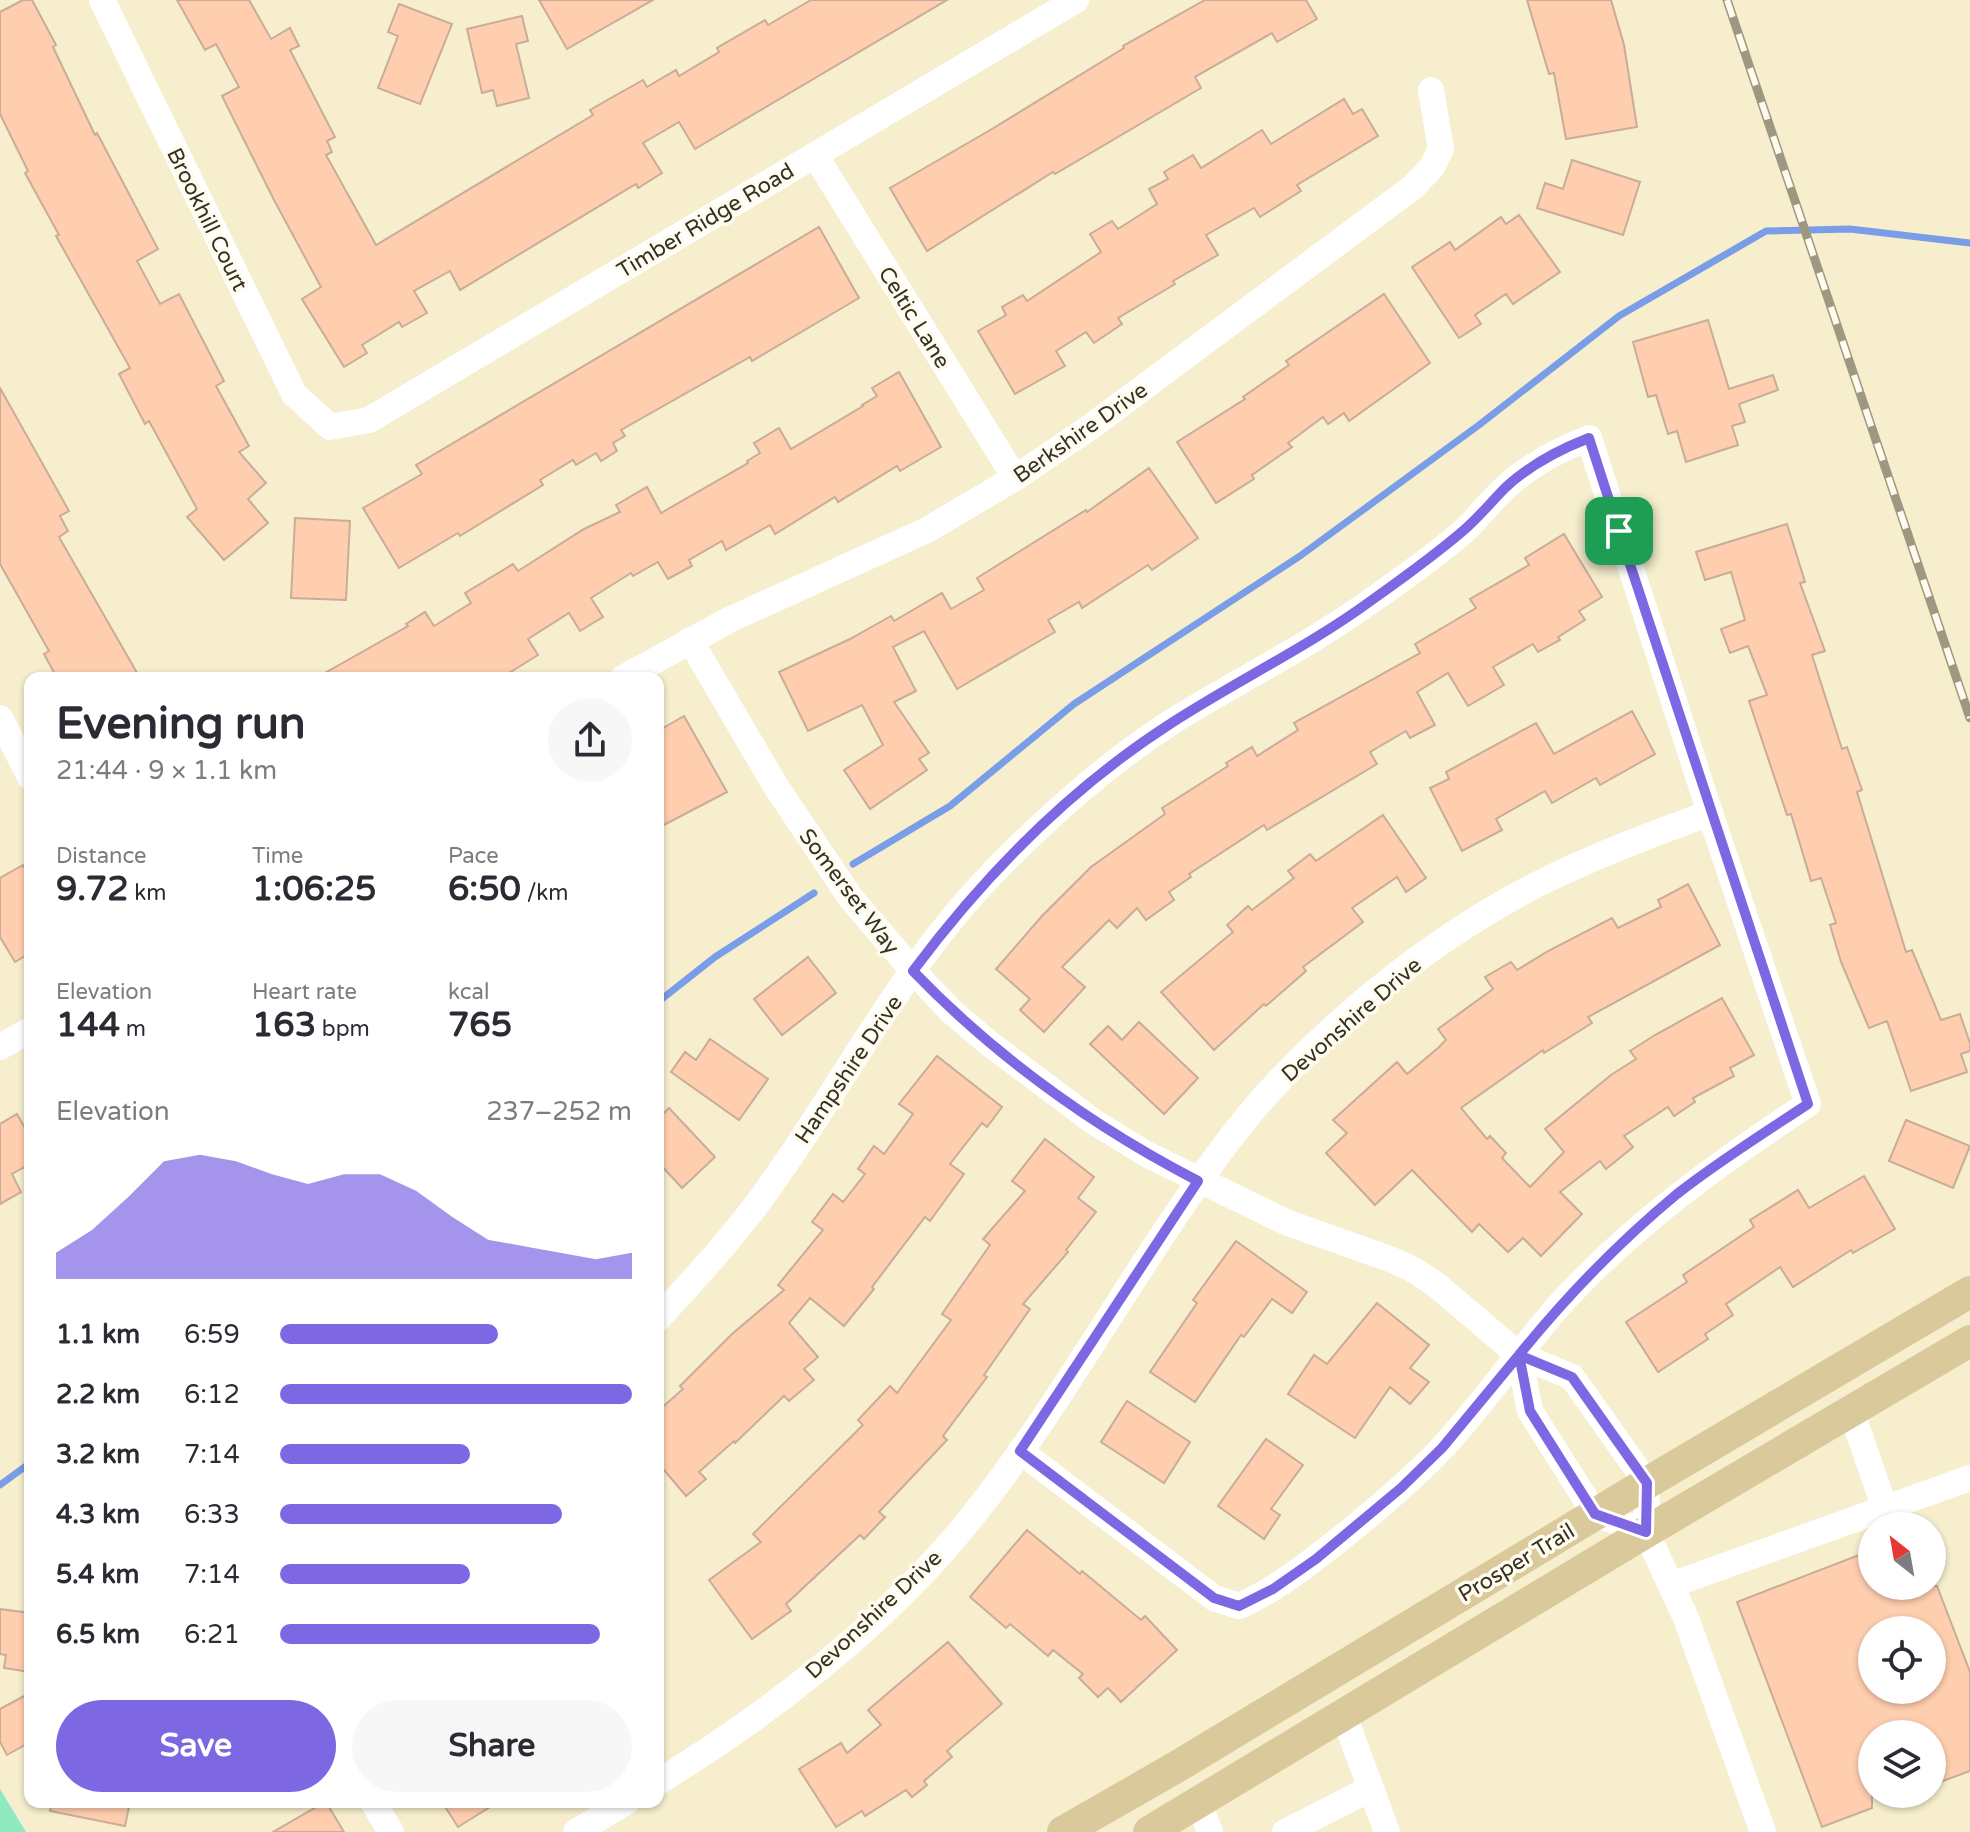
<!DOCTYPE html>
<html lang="en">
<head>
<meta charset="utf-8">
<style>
  :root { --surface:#fff; --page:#f7f7f7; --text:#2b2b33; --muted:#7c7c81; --accent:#7e67e3 }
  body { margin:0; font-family:"Varela Round",sans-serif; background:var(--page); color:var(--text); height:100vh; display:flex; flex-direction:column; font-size:30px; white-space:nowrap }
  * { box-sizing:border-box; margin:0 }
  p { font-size:26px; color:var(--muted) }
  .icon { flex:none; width:44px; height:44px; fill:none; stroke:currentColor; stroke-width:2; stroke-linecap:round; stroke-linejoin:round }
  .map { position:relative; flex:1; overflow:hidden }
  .details { position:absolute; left:24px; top:672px; width:640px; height:1136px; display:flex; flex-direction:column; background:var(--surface); border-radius:16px; box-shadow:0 2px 6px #0004 }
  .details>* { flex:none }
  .needle { width:52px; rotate:329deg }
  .buttons { position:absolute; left:1858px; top:1512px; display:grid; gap:16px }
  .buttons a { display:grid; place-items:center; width:88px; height:88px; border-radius:50%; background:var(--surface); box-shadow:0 2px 6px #0004; font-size:40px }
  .pin { position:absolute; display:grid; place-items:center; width:68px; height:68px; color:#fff; margin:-34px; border-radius:16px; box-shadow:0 4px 12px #0006 }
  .round { display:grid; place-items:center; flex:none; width:84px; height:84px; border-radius:42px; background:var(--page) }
  .summary { display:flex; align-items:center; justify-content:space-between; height:136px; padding:0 32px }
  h1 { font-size:44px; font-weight:700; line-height:60px }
  .figures { display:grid; grid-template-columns:repeat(3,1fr); gap:12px; height:136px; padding:8px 32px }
  .figures div { display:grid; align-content:center }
  .figures b { font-size:34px; font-weight:700 }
  .figures small { font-size:22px; font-weight:400 }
  .figures p { font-size:22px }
  .chart { height:224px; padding:16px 32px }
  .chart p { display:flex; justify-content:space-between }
  .chart svg { width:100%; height:144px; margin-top:8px; fill:var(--accent); opacity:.7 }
  .primary-button { display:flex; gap:16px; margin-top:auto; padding:16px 32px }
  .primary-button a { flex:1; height:92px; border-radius:48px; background:var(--accent); color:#fff; font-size:32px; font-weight:700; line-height:92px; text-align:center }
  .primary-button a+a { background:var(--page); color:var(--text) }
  ul { padding:0 32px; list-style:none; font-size:26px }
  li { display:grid; grid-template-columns:128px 96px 1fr; align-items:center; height:60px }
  li i { height:20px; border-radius:10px; background:var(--accent) }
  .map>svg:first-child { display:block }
</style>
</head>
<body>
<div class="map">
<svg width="1970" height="1832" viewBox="0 0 1970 1832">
  <rect width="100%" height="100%" fill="#f7eece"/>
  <path fill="#8feabf" d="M0,1789L26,1832H0Z"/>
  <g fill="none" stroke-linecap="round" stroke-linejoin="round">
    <g stroke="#799de7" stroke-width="7">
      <path d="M853,864L950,806L1074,704L1300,556L1479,425L1619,316L1766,231L1850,229L1970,243"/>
      <path d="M658,1002L715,957L814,893"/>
      <path d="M0,1485L30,1463"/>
    </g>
  </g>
  <g fill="#ffceaf" stroke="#c9ac9a" stroke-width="2" fill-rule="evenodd">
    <path d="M23,0H32L56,45L53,47L95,135L97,133L158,249L137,261L160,304L179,294L224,381L216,386L249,446L239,452L266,483L248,499L268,523L224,560L187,517L197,509L149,421L145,424L119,374L130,368L56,236L59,235L25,173L28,171L0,114V12Z"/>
    <path d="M177,0H249L271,39L290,28L299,46L290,50L335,137L327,141L332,152L326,155L376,245L593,115L590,110L609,99L643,80L647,87L676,70L679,76L719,52L717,48L765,20L768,25L811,0H947L695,149L679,122L643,143L662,173L638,188L636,184L460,290L450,271L414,291L427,313L402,327L399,322L362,345L367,353L344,367L302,299L321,287L274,200L222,96L239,87L216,44L205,50Z"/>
    <path d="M539,0H653L567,49Z"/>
    <path d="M1205,0H1306L1317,19L1277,42L1272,33L1195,77L1201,88L1055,174L1053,172L927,251L890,188L992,129L1124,48L1123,46Z"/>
    <path d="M1527,0H1611L1624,45L1637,127L1566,139L1554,73L1549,74Z"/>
    <path d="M399,4L452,24L420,104L378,88L398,36L388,32Z"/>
    <path d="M522,16L528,41L516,44L529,98L497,106L493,90L482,93L467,29Z"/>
    <path d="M1344,99L1353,114L1362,109L1378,136L1297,185L1301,191L1260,217L1254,208L1206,235L1218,255L1173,281L1175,284L1118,318L1122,324L1094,343L1086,332L1056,351L1065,366L1015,394L978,331L1006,315L1002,307L1023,295L1027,301L1101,252L1090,234L1112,221L1118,229L1157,204L1149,189L1168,179L1164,172L1193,155L1201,168L1262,130L1271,144Z"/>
    <path d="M1572,160L1640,182L1623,235L1537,208L1545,183L1563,189Z"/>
    <path d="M1519,215L1560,272L1513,304L1506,294L1475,315L1481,324L1459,338L1412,267L1450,242L1455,250L1501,217L1506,224Z"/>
    <path d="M819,227L859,298L752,361L750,357L621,430L625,436L613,443L617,451L601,461L596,453L576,465L573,460L540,480L543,485L460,536L458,533L399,568L363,508L422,474L416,465Z"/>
    <path d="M1384,294L1430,363L1349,421L1344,413L1328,424L1323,417L1288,443L1292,447L1252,475L1254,479L1216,503L1177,442L1245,399L1243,397L1289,365L1286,361Z"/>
    <path d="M1708,320L1729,389L1773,375L1778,390L1739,404L1745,422L1732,426L1738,445L1686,462L1677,431L1668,434L1656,395L1648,397L1633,342Z"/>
    <path d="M899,372L941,447L900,471L897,466L838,502L835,497L775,534L770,525L726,550L722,541L689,560L692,566L668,579L658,562L633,576L631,573L591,598L603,617L580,631L569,613L528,639L538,655L501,678H316L408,626L406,624L425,612L434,626L471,603L465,593L513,564L518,571L584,529L620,512L616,505L647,487L661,513L748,463L747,461L760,453L754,443L779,428L791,449L863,406L862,405L877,396L872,388Z"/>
    <path d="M0,388L69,511L60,516L68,531L59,537L140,678H57L44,654L49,651L0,564Z"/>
    <path d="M1149,468L1198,538L1152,570L1148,565L1082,608L1079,602L1048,620L1055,632L957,689L924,631L893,647L916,691L894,702L929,753L919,759L927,770L870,809L844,770L883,745L862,705L808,731L779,672L850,639L891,616L894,621L942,593L951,609L984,590L977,578L1086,510L1087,512Z"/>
    <path d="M295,518L350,521L346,600L291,598Z"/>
    <path d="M1787,524L1805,582L1800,583L1825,651L1812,655L1842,749L1847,747L1862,790L1857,792L1906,952L1912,950L1941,1020L1960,1014L1970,1043V1051L1961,1054L1967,1072L1911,1091L1887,1021L1869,1028L1841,962L1830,925L1836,923L1821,878L1811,881L1791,814L1787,815L1749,701L1767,695L1748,646L1730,653L1721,629L1745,620L1731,572L1705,580L1696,552Z"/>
    <path d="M1564,534L1602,597L1579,611L1585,620L1558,637L1560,640L1538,652L1533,644L1493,667L1504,685L1468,706L1448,673L1417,692L1435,725L1410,738L1406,731L1370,752L1377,764L1267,830L1264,825L1189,874L1191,877L1169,892L1174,900L1146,920L1137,908L1117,928L1109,920L1062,967L1085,987L1044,1032L1020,1010L1030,999L996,969L1042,916L1091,867L1165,814L1162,808L1228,766L1226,763L1252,747L1257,756L1298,730L1294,723L1420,653L1415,644L1476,608L1470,599L1529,565L1525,558Z"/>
    <path d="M1632,711L1655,754L1600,785L1596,778L1552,803L1545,791L1496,819L1502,830L1462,851L1430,788L1449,779L1446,772L1536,723L1554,754Z"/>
    <path d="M684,716L727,792L658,828V731Z"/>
    <path d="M1383,815L1426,878L1406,892L1397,877L1352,908L1363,922L1303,967L1306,971L1266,1006L1264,1004L1214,1050L1161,992L1233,932L1227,925L1248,906L1252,910L1294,878L1288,871L1310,854L1316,861Z"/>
    <path d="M23,865L30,877V953L15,962L0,937V878Z"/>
    <path d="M1688,884L1720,945L1588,1017L1592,1023L1544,1053L1543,1050L1461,1108L1487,1139L1490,1136L1506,1153L1502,1158L1530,1187L1564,1152L1545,1129L1611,1075L1636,1059L1630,1051L1655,1035L1722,998L1754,1055L1730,1068L1734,1076L1693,1098L1695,1102L1674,1116L1668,1107L1624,1136L1633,1147L1606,1169L1600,1161L1560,1192L1582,1214L1541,1256L1523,1238L1508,1252L1479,1224L1472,1232L1412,1170L1375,1205L1326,1153L1347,1133L1333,1120L1397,1062L1407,1074L1438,1048L1446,1040L1438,1029L1493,989L1485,977L1511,962L1517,970L1548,951L1612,918L1618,928L1661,907L1658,900Z"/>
    <path d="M808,957L836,993L782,1035L754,999Z"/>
    <path d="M1139,1022L1198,1078L1164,1114L1090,1044L1108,1026L1122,1040Z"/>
    <path d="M710,1039L768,1079L739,1120L671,1072L685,1052L696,1060Z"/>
    <path d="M937,1056L1002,1107L987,1127L982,1123L950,1164L964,1174L930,1221L925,1217L872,1287L874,1289L844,1326L810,1298L789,1323L818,1357L804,1369L814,1380L789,1401L784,1396L735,1443L734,1441L699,1472L706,1479L686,1496L658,1463V1411L683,1389L680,1386L732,1334L784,1290L778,1285L823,1230L812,1222L833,1194L843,1202L865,1174L858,1169L874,1146L884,1154L913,1114L899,1104Z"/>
    <path d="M669,1108L715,1157L682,1188L658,1162V1119Z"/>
    <path d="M17,1114L30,1137V1164L12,1174L21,1192L0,1204V1124Z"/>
    <path d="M1906,1120L1970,1146L1953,1188L1889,1161Z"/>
    <path d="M1045,1139L1094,1177L1078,1198L1096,1212L1066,1250L1068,1252L1023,1304L1030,1309L984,1375L987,1377L943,1436L947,1440L879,1512L885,1517L864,1539L860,1535L786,1604L791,1611L752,1639L709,1580L761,1542L753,1534L863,1425L858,1420L890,1386L897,1393L951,1320L942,1314L990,1245L983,1239L1025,1191L1012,1181Z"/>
    <path d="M1864,1176L1895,1229L1853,1253L1851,1250L1793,1287L1780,1267L1726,1304L1733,1315L1705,1334L1708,1339L1658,1372L1626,1322L1687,1282L1683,1275L1754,1227L1750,1220L1798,1190L1809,1208Z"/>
    <path d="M1236,1241L1307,1292L1292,1313L1272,1299L1244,1337L1241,1335L1195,1402L1150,1372L1197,1303L1193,1300Z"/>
    <path d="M1377,1303L1429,1345L1410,1368L1429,1382L1410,1404L1390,1387L1355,1438L1288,1394L1314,1355L1327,1364Z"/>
    <path d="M1127,1401L1190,1442L1164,1483L1101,1442Z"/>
    <path d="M1266,1439L1303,1465L1271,1509L1280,1515L1264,1539L1218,1506Z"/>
    <path d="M1027,1530L1080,1574L1082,1571L1141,1620L1145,1616L1177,1650L1121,1702L1108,1688L1098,1697L1079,1678L1083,1674L1053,1650L1048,1656L1010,1624L1006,1628L970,1597Z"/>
    <path d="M1872,1550V1586H1937L1970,1672V1771L1932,1785V1734H1872V1808L1822,1827L1737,1602ZM1872,1630H1932V1690H1872Z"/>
    <path d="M0,1609L30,1613V1672L4,1668L6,1655L0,1654Z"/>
    <path d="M948,1642L1002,1704L947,1751L952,1757L924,1781L927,1785L912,1797L906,1790L865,1816L862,1811L836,1827L799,1769L841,1743L847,1753L881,1725L868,1710Z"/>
    <path d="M30,1693V1742L7,1755L0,1742V1709Z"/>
    <path d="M51,1802H130L125,1826L50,1811Z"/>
    <path d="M326,1802L344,1832H273L325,1802Z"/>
    <path d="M442,1802H498L458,1827Z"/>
  </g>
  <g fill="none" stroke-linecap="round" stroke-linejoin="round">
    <g stroke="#fff" stroke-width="26">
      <path d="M102,0L294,394L330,427L369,420L1076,0"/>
      <path d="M815,155L1015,478"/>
      <path d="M690,640L775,785L850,897L913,971L952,1012L990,1044L1094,1122L1148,1155L1288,1223L1390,1259L1412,1269L1434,1283L1519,1355L1572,1377L1647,1483L1646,1532L1686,1618L1763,1832"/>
      <path d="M623,678L729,620L927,530L1015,478L1089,428L1413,187L1432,167L1441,149L1431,90"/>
      <path d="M0,718L30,777"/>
      <path d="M0,1047L30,1030"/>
      <path d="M658,1319C693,1280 729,1242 760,1200C839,1093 898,971 991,875C1045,819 1104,766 1170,723C1237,681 1307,647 1371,601C1403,578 1436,556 1465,530C1479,516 1491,501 1506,487C1531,464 1558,450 1589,438L1710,813L1808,1104C1717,1164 1628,1228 1555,1310C1517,1355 1483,1403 1444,1446C1412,1480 1376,1510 1340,1539C1308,1564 1276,1590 1239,1606L1214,1598L1020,1451"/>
      <path d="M1519,1355L1530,1411L1595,1514L1646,1532"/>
      <path d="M1852,1413L1885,1509"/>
      <path d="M1671,1585L1970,1478"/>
      <path d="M1344,1716L1387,1832"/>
      <path d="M658,1782C775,1710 889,1622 975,1513C1043,1427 1099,1331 1160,1239C1196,1185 1233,1129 1279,1081C1351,1005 1440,935 1534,886C1591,857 1650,835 1710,813"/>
      <path d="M373,1802L391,1832"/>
      <path d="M1199,1803L1210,1832"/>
      <path d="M576,1832L626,1802"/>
      <path d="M1285,1832L1370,1789"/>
    </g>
    <g stroke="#dac99b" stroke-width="32">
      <path d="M1063,1832L1178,1766L1647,1483L1970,1292"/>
      <path d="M1149,1832L1646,1532L1970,1341"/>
    </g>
    <g stroke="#9f9881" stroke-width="9">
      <path id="rail" d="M1727,0L1970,718"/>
    </g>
    <use href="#rail" stroke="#fffbef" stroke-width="6" stroke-dasharray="18" stroke-linecap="butt"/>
  </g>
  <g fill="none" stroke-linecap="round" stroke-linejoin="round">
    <g stroke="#fff" stroke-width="16">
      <path id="route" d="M1619,531L1589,438C1558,450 1531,464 1506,487C1492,501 1479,517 1464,530C1435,555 1403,578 1372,600C1308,647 1236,681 1170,724C1069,789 984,876 913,971C996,1057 1092,1126 1198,1181L1020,1451L1214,1598L1239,1606L1273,1589L1316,1559L1401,1488L1442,1448L1519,1355L1530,1411L1595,1514L1646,1532L1647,1483L1572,1377L1519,1355C1566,1297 1619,1242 1677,1194C1719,1161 1764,1133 1808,1104L1619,531"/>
    </g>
    <use href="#route" stroke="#7e67e3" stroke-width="10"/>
  </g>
  <g text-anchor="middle" stroke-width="7" stroke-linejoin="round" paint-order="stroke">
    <g font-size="22" fill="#343125" stroke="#fffbef">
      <text transform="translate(208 219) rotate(64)" y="8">Brookhill Court</text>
      <text transform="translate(705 220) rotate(-31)" y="8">Timber Ridge Road</text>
      <text transform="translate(915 317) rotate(58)" y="8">Celtic Lane</text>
      <text transform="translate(1080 432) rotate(-35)" y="8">Berkshire Drive</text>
      <text transform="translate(850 891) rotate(53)" y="8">Somerset Way</text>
      <text transform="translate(1351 1019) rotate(-41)" y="8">Devonshire Drive</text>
      <text transform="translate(848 1069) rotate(-56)" y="8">Hampshire Drive</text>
      <text transform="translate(1516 1562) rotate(-31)" y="8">Prosper Trail</text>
      <text transform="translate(873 1614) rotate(-43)" y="8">Devonshire Drive</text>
    </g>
  </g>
</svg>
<div class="buttons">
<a><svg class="needle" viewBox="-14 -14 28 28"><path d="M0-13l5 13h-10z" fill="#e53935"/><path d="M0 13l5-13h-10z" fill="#7c7c81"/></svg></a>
<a><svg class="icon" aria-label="locate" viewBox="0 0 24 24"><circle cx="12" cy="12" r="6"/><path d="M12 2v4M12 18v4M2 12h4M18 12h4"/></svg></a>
<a><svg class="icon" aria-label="layers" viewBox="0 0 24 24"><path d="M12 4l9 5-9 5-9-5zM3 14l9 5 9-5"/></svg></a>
</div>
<div class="pin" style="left:1619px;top:531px;background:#1e9e55"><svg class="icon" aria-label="arrive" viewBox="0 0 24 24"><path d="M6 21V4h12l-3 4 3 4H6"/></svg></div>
<section class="details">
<div class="summary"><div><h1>Evening run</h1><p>21:44 · 9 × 1.1 km</p></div><a class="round"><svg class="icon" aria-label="share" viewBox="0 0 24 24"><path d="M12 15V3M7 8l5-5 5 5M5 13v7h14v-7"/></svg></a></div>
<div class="figures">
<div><p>Distance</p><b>9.72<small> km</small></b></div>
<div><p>Time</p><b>1:06:25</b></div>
<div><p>Pace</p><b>6:50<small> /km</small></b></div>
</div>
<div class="figures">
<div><p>Elevation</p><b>144<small> m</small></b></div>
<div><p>Heart rate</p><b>163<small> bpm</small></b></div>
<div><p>kcal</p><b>765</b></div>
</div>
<div class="chart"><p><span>Elevation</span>237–252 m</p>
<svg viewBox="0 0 160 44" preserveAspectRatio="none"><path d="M0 44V36L10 29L20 19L30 8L40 6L50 8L60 12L70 15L80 12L90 12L100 17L110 25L120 32L130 34L140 36L150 38L160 36V44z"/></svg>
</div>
<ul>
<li><b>1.1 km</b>6:59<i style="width:62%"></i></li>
<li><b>2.2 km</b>6:12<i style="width:100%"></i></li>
<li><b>3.2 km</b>7:14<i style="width:54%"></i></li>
<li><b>4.3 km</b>6:33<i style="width:80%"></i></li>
<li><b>5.4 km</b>7:14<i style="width:54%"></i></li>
<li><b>6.5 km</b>6:21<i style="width:91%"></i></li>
</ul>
<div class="primary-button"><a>Save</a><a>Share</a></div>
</section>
</div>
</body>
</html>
